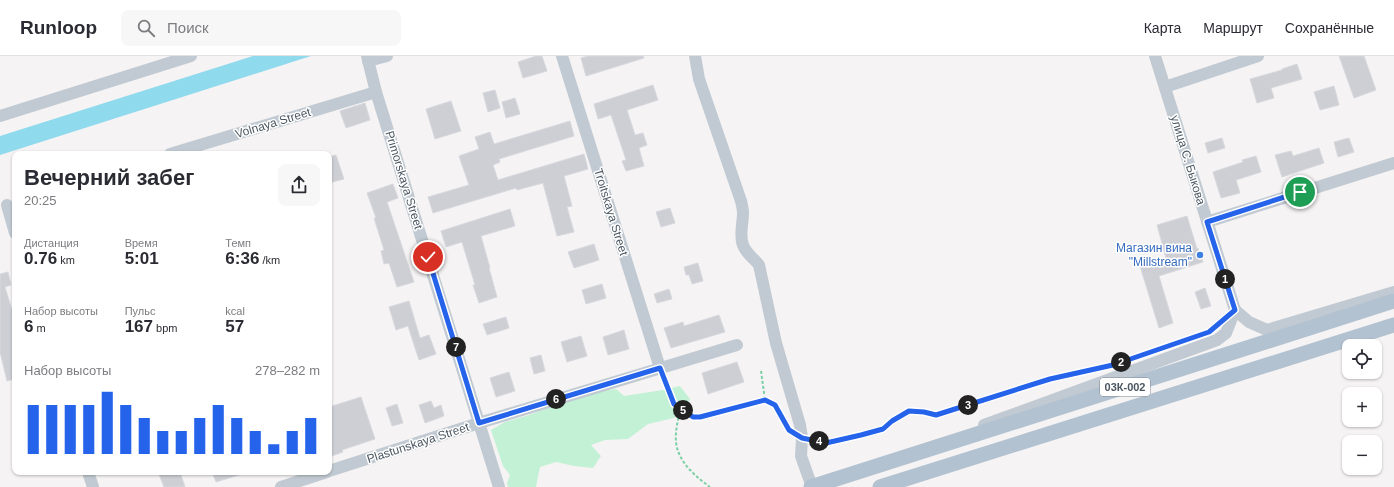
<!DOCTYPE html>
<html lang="ru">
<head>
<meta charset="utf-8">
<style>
  :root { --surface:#fff; --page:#f7f7f7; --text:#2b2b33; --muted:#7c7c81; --line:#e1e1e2; --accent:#2563eb }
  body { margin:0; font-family:Helvetica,sans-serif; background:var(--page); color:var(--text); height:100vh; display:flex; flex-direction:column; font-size:15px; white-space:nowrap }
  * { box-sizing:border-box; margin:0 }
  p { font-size:13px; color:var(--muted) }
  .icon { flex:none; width:22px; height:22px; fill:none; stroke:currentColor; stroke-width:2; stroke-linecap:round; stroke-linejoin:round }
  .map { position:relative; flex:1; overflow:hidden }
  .details { position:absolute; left:12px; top:95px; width:320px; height:324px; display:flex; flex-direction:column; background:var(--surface); border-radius:8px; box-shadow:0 1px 3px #0004 }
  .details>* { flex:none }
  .tools { position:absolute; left:1342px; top:283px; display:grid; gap:8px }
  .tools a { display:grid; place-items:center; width:40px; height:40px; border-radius:8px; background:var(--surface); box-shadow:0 1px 3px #0004; font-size:20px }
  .pin { position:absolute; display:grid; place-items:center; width:34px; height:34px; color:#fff; margin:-17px; border:2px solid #fff; border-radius:50%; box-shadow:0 1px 4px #0007 }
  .km { position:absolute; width:20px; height:20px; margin:-10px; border-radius:50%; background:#222; color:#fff; font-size:11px; line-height:20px; text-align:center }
  .round { display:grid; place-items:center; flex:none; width:42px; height:42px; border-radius:8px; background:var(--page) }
  .overview { display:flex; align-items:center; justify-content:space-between; height:68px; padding:0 12px }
  h1 { font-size:22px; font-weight:700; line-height:30px }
  .metrics { display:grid; grid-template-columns:repeat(3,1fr); gap:6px; height:68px; padding:4px 12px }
  .metrics div { display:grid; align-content:center }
  .metrics b { font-size:17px; font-weight:700 }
  .metrics small { font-size:11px; font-weight:400 }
  .metrics p { font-size:11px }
  .chart { height:112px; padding:8px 12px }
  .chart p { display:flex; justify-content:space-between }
  .chart svg { width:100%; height:72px; margin-top:4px; stroke:var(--accent); stroke-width:6 }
  header { display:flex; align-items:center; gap:24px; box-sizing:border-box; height:56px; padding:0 20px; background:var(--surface); border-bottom:1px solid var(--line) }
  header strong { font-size:19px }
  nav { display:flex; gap:22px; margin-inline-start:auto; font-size:14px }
  .search { width:280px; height:36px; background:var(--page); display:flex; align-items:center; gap:10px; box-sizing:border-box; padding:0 14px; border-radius:8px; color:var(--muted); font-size:15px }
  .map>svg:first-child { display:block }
</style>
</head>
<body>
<header>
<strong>Runloop</strong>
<div class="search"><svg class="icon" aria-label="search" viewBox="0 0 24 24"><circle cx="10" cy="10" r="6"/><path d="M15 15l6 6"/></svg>Поиск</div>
<nav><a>Карта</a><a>Маршрут</a><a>Сохранённые</a></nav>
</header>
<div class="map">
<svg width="1394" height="431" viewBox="0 0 1394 431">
  <rect width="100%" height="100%" fill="#f5f3f3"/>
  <path fill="#c3f1d5" d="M680,330L690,343L682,360L648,368L628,383L605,384L591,389L601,400L593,412L574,410L556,406L540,411L536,431H508L507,427L510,419L503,410L491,374L505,366L529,359L590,337L616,333L624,340L663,334Z"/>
  <path fill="#90daee" d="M253,0H311L0,99V80Z"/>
  <g fill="#cdcfd5" stroke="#d7d9de">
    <path d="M536,0H542L547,15L523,22L518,6Z"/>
    <path d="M588,0H643L644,2L586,20L581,2Z"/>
    <path d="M1339,0H1364L1376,34L1354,42Z"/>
    <path d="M1297,8L1302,23L1271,32L1274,42L1257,47L1250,23L1282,14V13Z"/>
    <path d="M653,29L658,44L627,54L635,79L643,77L647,89L639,92L644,110L626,115L622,105L626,104L611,59L598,63L594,48Z"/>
    <path d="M1334,30L1339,49L1320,54L1314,36Z"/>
    <path d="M495,34L500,52L488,56L483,37Z"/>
    <path d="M515,42L520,58L506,62L502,46Z"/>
    <path d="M451,45L461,75L435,83L426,53Z"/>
    <path d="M365,47L370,64L346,72L340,55Z"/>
    <path d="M570,65L574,80L499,103L500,106L493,109L498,124L584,98L588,113L564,120L572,150L567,151L574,176L557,180L543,127L517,134L516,132L433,157L428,141L469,129L459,100L479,93L475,81L490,76L494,88Z"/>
    <path d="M1222,82L1225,92L1208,97L1205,87Z"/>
    <path d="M1349,82L1354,96L1338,101L1334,86Z"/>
    <path d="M1319,92L1324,107L1282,121L1275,99L1291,95L1293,100Z"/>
    <path d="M336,99L344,123L329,127V101Z"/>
    <path d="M1256,100L1261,116L1236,124L1240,137L1221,142L1213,116L1243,106L1242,104Z"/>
    <path d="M393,128L398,142L387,146L414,226L397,231L389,207L384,208L381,195L384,194L374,162H376L367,137Z"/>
    <path d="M670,152L675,167L661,171L656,156Z"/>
    <path d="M510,153L515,170L481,180L490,212H489L497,241L479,247L473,229H475L462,186L446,191L441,175Z"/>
    <path d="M1187,160L1197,193L1198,192L1203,206L1159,220L1173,267L1159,272L1140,210L1166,202L1157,169Z"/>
    <path d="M594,188L599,204L574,212L568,196Z"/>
    <path d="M698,207L703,225L692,228L689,219H686L684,211Z"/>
    <path d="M8,216L11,229L5,231L15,264V323L7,325L0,296V218Z"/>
    <path d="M602,228L606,242L586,248L582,234Z"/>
    <path d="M1205,232L1211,250L1201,253L1195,236Z"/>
    <path d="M669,233L672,243L657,247L654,238Z"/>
    <path d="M409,245L420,282L429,279L436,298L419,304L408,270L396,274L389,251Z"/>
    <path d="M719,259L725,276L671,292L664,272L683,266L684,270Z"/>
    <path d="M506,261L509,272L487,279L483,268Z"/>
    <path d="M624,274L629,293L608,299L603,281Z"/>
    <path d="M581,280L587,300L567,306L561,286Z"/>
    <path d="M541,299L545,315L534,318L530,302Z"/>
    <path d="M737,306L744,326L708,338L702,317Z"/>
    <path d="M509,316L515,335L496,341L490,322Z"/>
    <path d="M361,341L375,383L342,394L343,396L329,401V351Z"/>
    <path d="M431,345L434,352L441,349L444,360L425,367L419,349Z"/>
    <path d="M397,348L403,367L392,370L386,352Z"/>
    <path d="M158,416H180L185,431H164Z"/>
    <path d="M212,416H242V418L216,426Z"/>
  </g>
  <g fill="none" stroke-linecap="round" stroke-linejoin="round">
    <g stroke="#7ad0a6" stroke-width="2" stroke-dasharray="3 2" stroke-linecap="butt">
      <path d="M761,315L765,344"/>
      <path d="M664,322L674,348L693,361H701L765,344L775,349L790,375"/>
      <path d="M681,352C678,363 675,375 676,386C678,406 695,420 710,431"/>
      <path d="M812,384L826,387L883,373L892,365L909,355L923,356L936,359L1050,323L1121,306"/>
    </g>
    <g stroke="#c1cad2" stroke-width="12">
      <path d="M367,0L376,36L499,431"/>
      <path d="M562,0L660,312"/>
      <path d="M695,0L699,23L741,145C742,149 743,153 743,157C743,168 739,179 743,189C746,198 754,202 759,209L776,287L800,369L802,382L801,400L812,431"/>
      <path d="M1155,0L1235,254"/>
      <path d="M368,5L387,0"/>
      <path d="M1165,31L1258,0"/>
      <path d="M0,60L191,0"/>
      <path d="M170,98L376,36"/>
      <path d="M7,149L15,177"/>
      <path d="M1207,166L1394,107"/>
      <path d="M1235,254L1249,266L1267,274L1394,236"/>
      <path d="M984,369L1217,284L1226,277L1235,254"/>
      <path d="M329,415L479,367L737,289"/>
      <path d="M88,416L93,431"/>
      <path d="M281,431L327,416"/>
    </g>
    <g stroke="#b3c2d1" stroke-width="15">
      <path d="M811,431L1394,245"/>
      <path d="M880,431L1394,269"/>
    </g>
  </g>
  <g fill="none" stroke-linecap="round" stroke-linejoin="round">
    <g stroke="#fff" stroke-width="8">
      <path id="route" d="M428,201L479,367L660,312L674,348L693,361H700L765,344L775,349L789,374L802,382L826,387L861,379L883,373L892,365L909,355L924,356L936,359L1050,323L1113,309L1209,276L1235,254L1207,166L1300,136"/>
    </g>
    <use href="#route" stroke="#2563eb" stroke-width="5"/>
  </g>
  <circle fill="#3f7fe0" stroke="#fff" stroke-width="1.5" cx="1200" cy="199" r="4"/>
  <g text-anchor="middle" stroke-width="3" stroke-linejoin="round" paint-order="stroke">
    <rect fill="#fff" stroke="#808990" stroke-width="1" x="1100" y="322" width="50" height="18" rx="3"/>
    <g font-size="11" font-weight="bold" fill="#4a5661">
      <text x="1125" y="335">03К-002</text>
    </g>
    <g font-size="12" fill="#4a5661" stroke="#fff">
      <text transform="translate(273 67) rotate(-17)" y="4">Volnaya Street</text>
      <text transform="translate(1188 104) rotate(73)" y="4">улица С. Быкова</text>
      <text transform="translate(404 124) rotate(73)" y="4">Primorskaya Street</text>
      <text transform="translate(611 156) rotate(73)" y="4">Troitskaya Street</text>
      <text transform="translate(418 387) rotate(-18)" y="4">Plastunskaya Street</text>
    </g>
    <g font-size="12" fill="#366cbe" stroke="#fff" text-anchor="end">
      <text x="1192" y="196">Магазин вина<tspan x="1192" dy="14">"Millstream"</tspan></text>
    </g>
  </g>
</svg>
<div class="tools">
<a><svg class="icon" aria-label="locate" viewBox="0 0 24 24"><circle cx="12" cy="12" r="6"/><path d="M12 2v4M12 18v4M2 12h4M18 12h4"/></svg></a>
<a>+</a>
<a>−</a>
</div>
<div class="pin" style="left:1300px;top:136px;background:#1e9e55"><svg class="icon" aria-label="arrive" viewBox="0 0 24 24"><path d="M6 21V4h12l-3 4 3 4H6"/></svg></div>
<div class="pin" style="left:428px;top:201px;background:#d93025"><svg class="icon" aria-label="check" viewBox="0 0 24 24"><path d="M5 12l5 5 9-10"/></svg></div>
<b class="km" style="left:1225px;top:223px">1</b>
<b class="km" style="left:1121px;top:306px">2</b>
<b class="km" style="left:968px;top:349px">3</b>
<b class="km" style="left:819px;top:385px">4</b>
<b class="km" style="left:683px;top:354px">5</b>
<b class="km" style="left:556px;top:343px">6</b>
<b class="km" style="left:456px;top:291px">7</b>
<section class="details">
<div class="overview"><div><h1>Вечерний забег</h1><p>20:25</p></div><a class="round"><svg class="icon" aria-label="share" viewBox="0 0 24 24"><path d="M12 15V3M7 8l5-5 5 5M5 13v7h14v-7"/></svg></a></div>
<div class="metrics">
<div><p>Дистанция</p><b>0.76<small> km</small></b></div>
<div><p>Время</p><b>5:01</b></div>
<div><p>Темп</p><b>6:36<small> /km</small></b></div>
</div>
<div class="metrics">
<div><p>Набор высоты</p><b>6<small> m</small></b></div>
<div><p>Пульс</p><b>167<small> bpm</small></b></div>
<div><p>kcal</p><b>57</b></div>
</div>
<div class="chart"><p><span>Набор высоты</span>278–282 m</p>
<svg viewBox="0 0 160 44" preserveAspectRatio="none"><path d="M5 44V14M15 44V14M25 44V14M35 44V14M45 44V6M55 44V14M65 44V22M75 44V30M85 44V30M95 44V22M105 44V14M115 44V22M125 44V30M135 44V38M145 44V30M155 44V22"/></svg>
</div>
</section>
</div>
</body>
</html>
